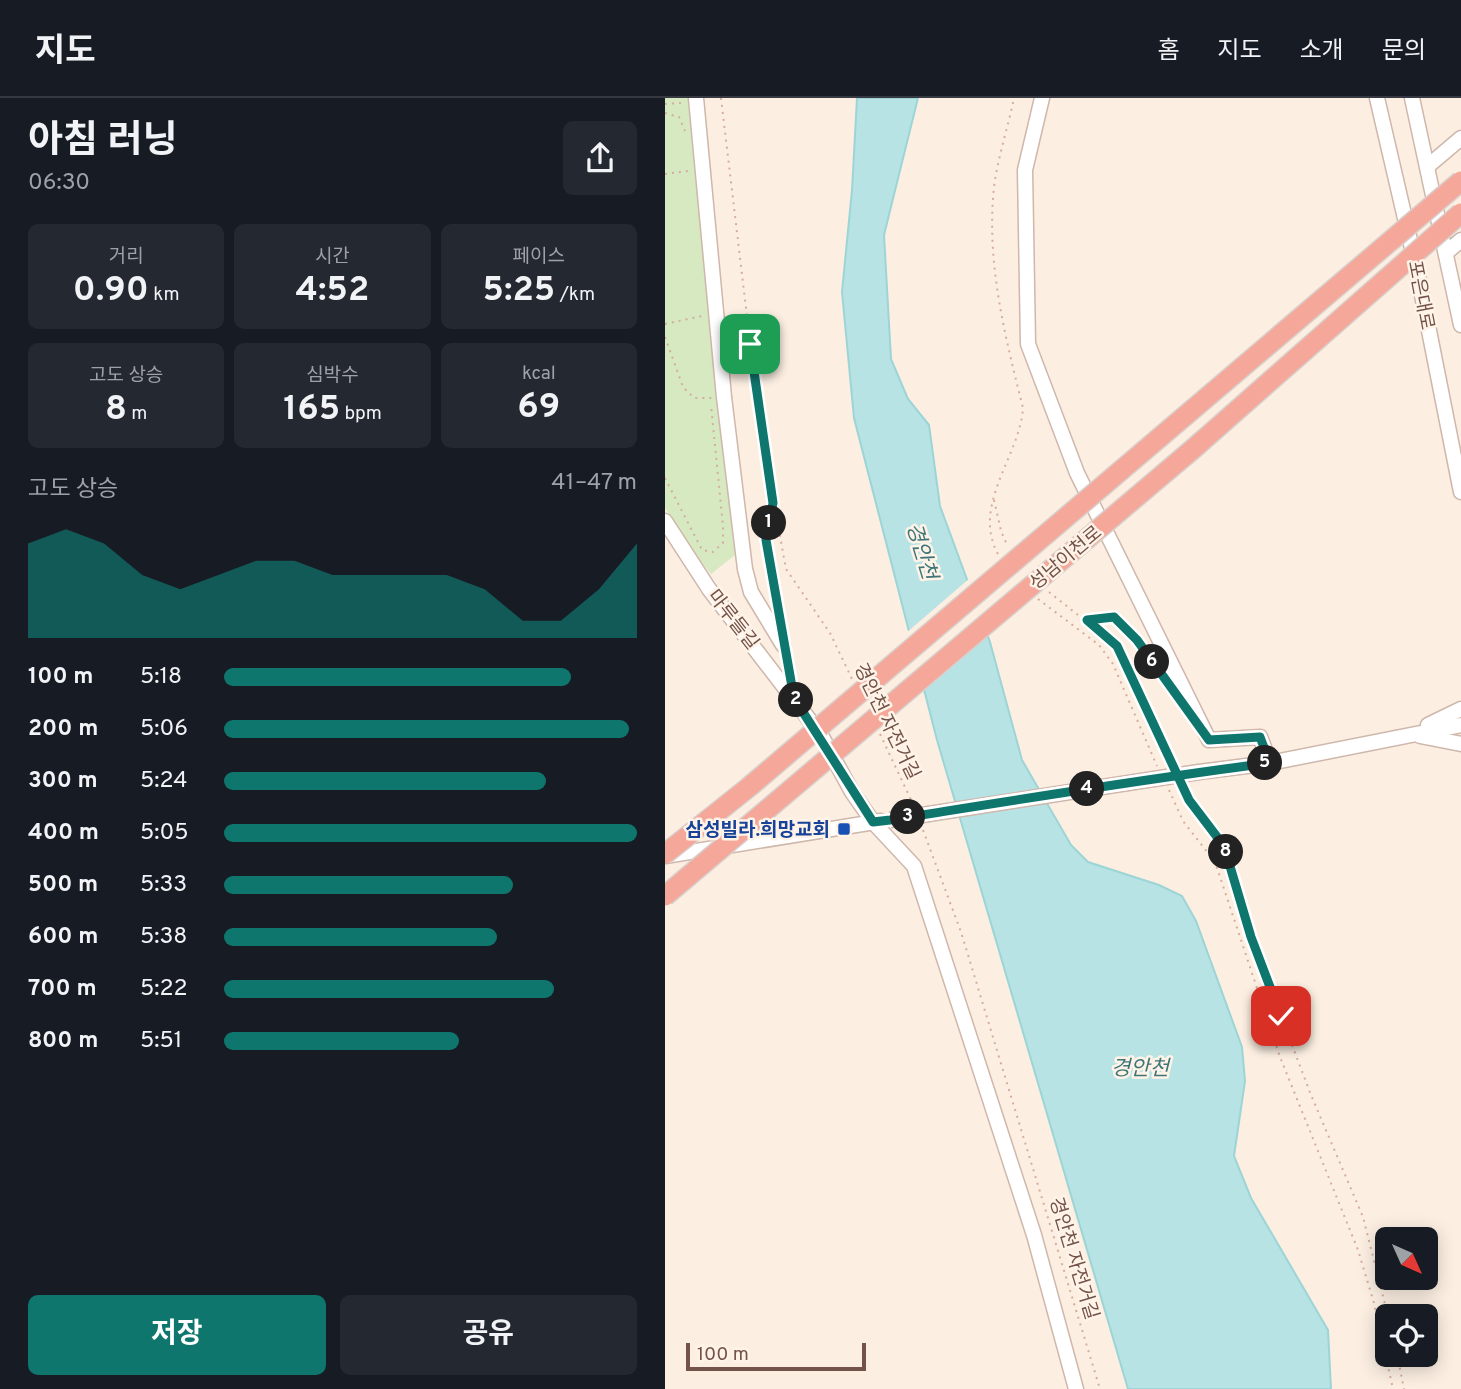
<!DOCTYPE html>
<html lang="ko">
<head>
<meta charset="utf-8">
<style>
  :root { --surface:#171b24; --page:#242831; --text:#f1f3f6; --muted:#9ea1a6; --line:#363941; --accent:#0f766e }
  body { margin:0; font-family:Overpass,"Noto Sans KR",sans-serif; background:var(--page); color:var(--text); height:100vh; display:flex; flex-direction:column; font-size:26px; white-space:nowrap }
  * { box-sizing:border-box; margin:0 }
  p { font-size:23px; color:var(--muted) }
  .icon { flex:none; width:38px; height:38px; fill:none; stroke:currentColor; stroke-width:2; stroke-linecap:round; stroke-linejoin:round }
  .map { position:relative; flex:1; overflow:hidden }
  .panel { display:flex; flex-direction:column; background:var(--surface); width:665px }
  .panel>* { flex:none }
  .needle { width:46px; rotate:135deg }
  .fabs { position:absolute; left:710px; top:1129px; display:grid; gap:14px }
  .fabs a { display:grid; place-items:center; width:63px; height:63px; border-radius:10px; background:var(--surface); box-shadow:0 4px 18px #0003; font-size:35px }
  .scale { position:absolute; left:21px; bottom:18px; width:180px; box-sizing:border-box; padding-left:7px; border:4px solid #735349; border-top:0; font-size:19px; line-height:24px; white-space:nowrap; color:#735349; -webkit-text-stroke:5px #fff3e8; paint-order:stroke }
  .pin { position:absolute; display:grid; place-items:center; width:60px; height:60px; color:#fff; margin:-30px; border-radius:14px; box-shadow:0 4px 10px #0006 }
  .km { position:absolute; width:35px; height:35px; margin:-18px; border-radius:50%; background:#222; color:#fff; font-size:19px; line-height:35px; text-align:center }
  .round { display:grid; place-items:center; flex:none; width:74px; height:74px; border-radius:10px; background:var(--page) }
  .overview { display:flex; align-items:center; justify-content:space-between; height:119px; padding:0 28px }
  h1 { font-size:38px; font-weight:700; line-height:52px }
  .stats { display:grid; grid-template-columns:repeat(3,1fr); gap:10px; height:119px; padding:7px 28px }
  .stats div { display:grid; align-content:center; border-radius:10px; background:var(--page); text-align:center }
  .stats b { font-size:35px; font-weight:700 }
  .stats small { font-size:19px; font-weight:400 }
  .stats p { font-size:19px }
  .chart { height:196px; padding:14px 28px }
  .chart p { display:flex; justify-content:space-between }
  .chart svg { width:100%; height:126px; margin-top:7px; fill:var(--accent); opacity:.7 }
  .button { display:flex; gap:14px; margin-top:auto; padding:14px 28px }
  .button a { flex:1; height:80px; border-radius:10px; background:var(--accent); color:#fff; font-size:28px; font-weight:700; line-height:80px; text-align:center }
  .button a+a { background:var(--page); color:var(--text) }
  ul { padding:0 28px; list-style:none; font-size:23px }
  li { display:grid; grid-template-columns:112px 84px 1fr; align-items:center; height:52px }
  li i { height:18px; border-radius:9px; background:var(--accent) }
  header { display:flex; align-items:center; gap:42px; box-sizing:border-box; height:98px; padding:0 35px; background:var(--surface); border-bottom:2px solid var(--line) }
  header strong { font-size:33px }
  nav { display:flex; gap:38px; margin-inline-start:auto; font-size:24px }
  main { display:flex; flex:1; min-height:0 }
  .map>svg:first-child { display:block }
</style>
</head>
<body>
<header>
<strong>지도</strong>
<nav><a>홈</a><a>지도</a><a>소개</a><a>문의</a></nav>
</header>
<main>
<section class="panel">
<div class="overview"><div><h1>아침 러닝</h1><p>06:30</p></div><a class="round"><svg class="icon" aria-label="share" viewBox="0 0 24 24"><path d="M12 15V3M7 8l5-5 5 5M5 13v7h14v-7"/></svg></a></div>
<div class="stats">
<div><p>거리</p><b>0.90<small> km</small></b></div>
<div><p>시간</p><b>4:52</b></div>
<div><p>페이스</p><b>5:25<small> /km</small></b></div>
</div>
<div class="stats">
<div><p>고도 상승</p><b>8<small> m</small></b></div>
<div><p>심박수</p><b>165<small> bpm</small></b></div>
<div><p>kcal</p><b>69</b></div>
</div>
<div class="chart"><p><span>고도 상승</span>41–47 m</p>
<svg viewBox="0 0 160 44" preserveAspectRatio="none"><path d="M0 44V11L10 6L20 11L30 22L40 27L50 22L60 17L70 17L80 22L90 22L100 22L110 22L120 27L130 38L140 38L150 27L160 11V44z"/></svg>
</div>
<ul>
<li><b>100 m</b>5:18<i style="width:84%"></i></li>
<li><b>200 m</b>5:06<i style="width:98%"></i></li>
<li><b>300 m</b>5:24<i style="width:78%"></i></li>
<li><b>400 m</b>5:05<i style="width:100%"></i></li>
<li><b>500 m</b>5:33<i style="width:70%"></i></li>
<li><b>600 m</b>5:38<i style="width:66%"></i></li>
<li><b>700 m</b>5:22<i style="width:80%"></i></li>
<li><b>800 m</b>5:51<i style="width:57%"></i></li>
</ul>
<div class="button"><a>저장</a><a>공유</a></div>
</section>
<div class="map">
<svg width="796" height="1291" viewBox="0 0 796 1291">
  <rect width="100%" height="100%" fill="#fcefe2"/>
  <path fill="#d6e9c1" d="M0,0H26L70,457L46,476L27,453L0,410Z"/>
  <path fill="#b7e3e5" stroke="#9dd4d6" stroke-width="2" d="M192,0H253L219,137L226,261L243,301L264,327L275,408L325,544L357,662L406,747L423,764L494,787L517,798L531,823L577,949L580,983L569,1058L586,1100L663,1232L666,1291H463L272,642L189,320L177,194L187,92Z"/>
  <path fill="#fcefe2" d="M305,480L325,534L255,592L241,535Z"/>
  <g fill="none" stroke-linecap="round" stroke-linejoin="round">
    <g stroke="#cfb7ac" stroke-width="17">
      <g id="minor">
        <path d="M31,0L59,299L80,471L86,494L118,547"/>
        <path d="M377,0L360,72L363,246L412,375L544,642L595,639L605,665"/>
        <path d="M712,0L752,172L796,394"/>
        <path d="M747,0L796,227"/>
        <path d="M763,68L796,40"/>
        <path d="M782,154L796,142"/>
        <path d="M0,423L44,491L156,637L187,694L208,724L249,768L369,1137L411,1291"/>
        <path d="M763,627L796,611"/>
        <path d="M755,638L796,646"/>
        <path d="M534,674L605,665L796,627"/>
        <path d="M0,758L216,723"/>
      </g>
    </g>
    <g stroke="#d5ad9d" stroke-width="2" stroke-dasharray="2 5" stroke-linecap="butt">
      <path d="M56,0L95,328L121,471L165,535L187,581"/>
      <path d="M0,6L16,5"/>
      <path d="M0,15L14,19L20,33"/>
      <path d="M0,76L23,73"/>
      <path d="M0,226L37,218"/>
      <path d="M0,239L18,289L29,300H47"/>
      <path d="M0,380L37,452L48,454L58,445V428L46,307"/>
      <path d="M329,402L336,433L342,447"/>
      <path d="M107,408L101,442L112,509"/>
      <path d="M333,456C306,407 355,358 358,310C340,238 321,165 329,89C333,59 343,29 349,0"/>
      <path d="M384,494L452,548L505,665"/>
      <path d="M373,501L434,547L448,566L492,668"/>
      <path d="M423,522L449,519L472,543L495,575"/>
      <path d="M121,560L123,571"/>
      <path d="M215,636L247,704"/>
      <path d="M519,691L559,748L586,839L646,997L698,1119L723,1218"/>
      <path d="M504,692L518,723L550,764L615,959L693,1152L709,1205L728,1291"/>
      <path d="M258,732L296,834L435,1291"/>
      <path d="M732,1256L739,1291"/>
    </g>
    <use href="#minor" stroke="#fff" stroke-width="14"/>
    <g stroke="#cfb7ac" stroke-width="17" stroke-linecap="butt">
      <path id="minor-bridge" d="M225,722L534,674"/>
    </g>
    <g stroke="#d8cfcc" stroke-width="22" stroke-linecap="butt">
      <g id="highway-bridge">
        <path d="M0,756L84,689L796,83"/>
        <path d="M0,798L528,351L796,115"/>
      </g>
    </g>
    <use href="#minor-bridge" stroke="#fff" stroke-width="14"/>
    <use href="#highway-bridge" stroke="#f5a799" stroke-width="19"/>
  </g>
  <g fill="none" stroke-linecap="round" stroke-linejoin="round">
    <g stroke="#fff" stroke-width="14">
      <path id="route" d="M85,246L108,405L101,442L129,600L208,724L225,722C351,702 478,681 605,665L595,639L544,642L472,542L449,519L422,522L452,548L524,702L559,748L586,839L616,918"/>
    </g>
    <use href="#route" stroke="#0f766e" stroke-width="9"/>
  </g>
  <rect fill="#1a4fb4" stroke="#fff3e8" stroke-width="2.5" x="172" y="724" width="14" height="14" rx="3.5"/>
  <g text-anchor="middle" stroke-width="5" stroke-linejoin="round" paint-order="stroke">
    <g font-size="19" fill="#735349" stroke="#fff3e8">
      <text transform="translate(757 197) rotate(79)" y="7">포은대로</text>
      <text transform="translate(400 459) rotate(-40)" y="7">성남이천로</text>
      <text transform="translate(69 521) rotate(52)" y="7">마루들길</text>
      <text transform="translate(223 623) rotate(64)" y="7">경안천 자전거길</text>
      <text transform="translate(410 1160) rotate(73)" y="7">경안천 자전거길</text>
    </g>
    <g font-size="19" font-weight="bold" fill="#164399" stroke="#fff3e8" text-anchor="end">
      <text x="165" y="738">삼성빌라.희망교회</text>
    </g>
    <g font-size="21" font-style="italic" fill="#3d7678" stroke="#fff3e8">
      <text transform="translate(257 453) rotate(73)" y="7">경안천</text>
      <text x="475" y="977">경안천</text>
    </g>
  </g>
</svg>
<div class="fabs">
<a><svg class="needle" viewBox="-14 -14 28 28"><path d="M0-13l5 13h-10z" fill="#e53935"/><path d="M0 13l5-13h-10z" fill="#9ea1a6"/></svg></a>
<a><svg class="icon" aria-label="locate" viewBox="0 0 24 24"><circle cx="12" cy="12" r="6"/><path d="M12 2v4M12 18v4M2 12h4M18 12h4"/></svg></a>
</div>
<div class="scale">100 m</div>
<div class="pin" style="left:85px;top:246px;background:#1e9e55"><svg class="icon" aria-label="arrive" viewBox="0 0 24 24"><path d="M6 21V4h12l-3 4 3 4H6"/></svg></div>
<div class="pin" style="left:616px;top:918px;background:#d93025"><svg class="icon" aria-label="check" viewBox="0 0 24 24"><path d="M5 12l5 5 9-10"/></svg></div>
<b class="km" style="left:104px;top:425px">1</b>
<b class="km" style="left:131px;top:602px">2</b>
<b class="km" style="left:243px;top:719px">3</b>
<b class="km" style="left:422px;top:691px">4</b>
<b class="km" style="left:600px;top:665px">5</b>
<b class="km" style="left:487px;top:564px">6</b>
<b class="km" style="left:561px;top:754px">8</b>
</div>
</main>
</body>
</html>
